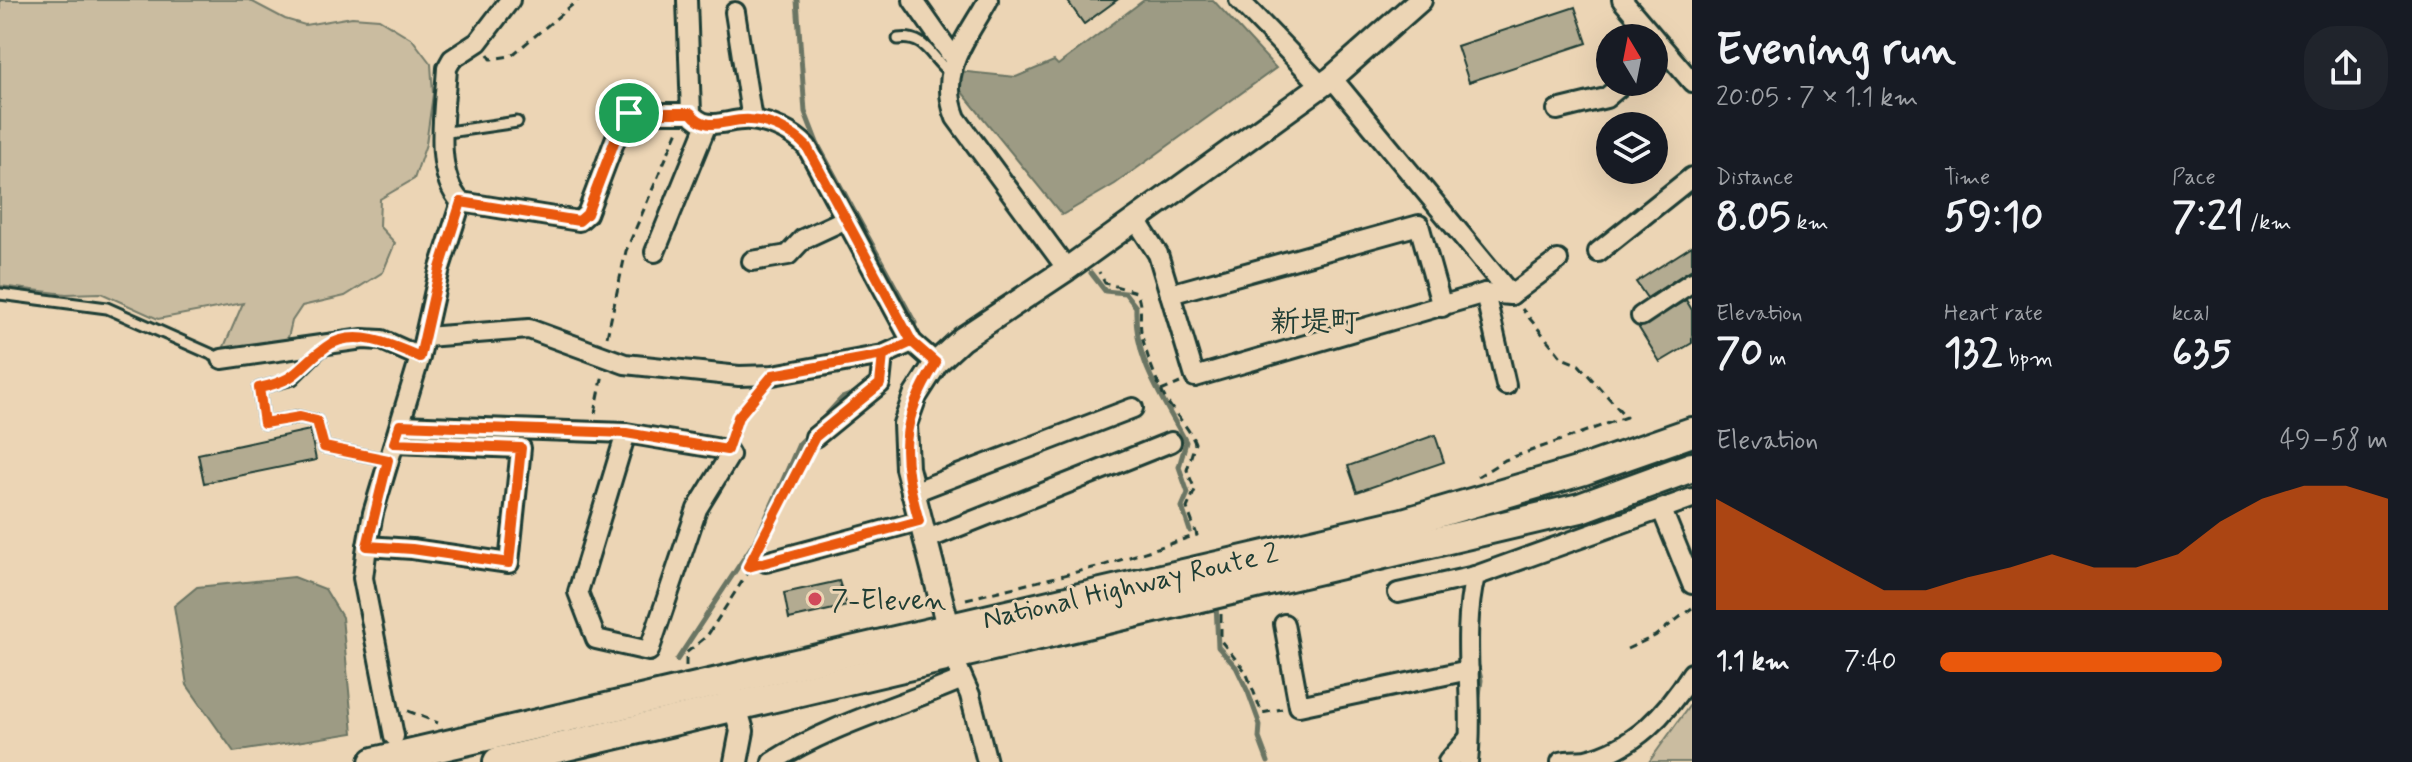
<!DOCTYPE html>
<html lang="en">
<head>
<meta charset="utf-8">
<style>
  :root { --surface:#171b24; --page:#20242c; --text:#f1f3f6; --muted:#9ea1a6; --accent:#ea580c }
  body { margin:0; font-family:Mynerve,"Klee One",sans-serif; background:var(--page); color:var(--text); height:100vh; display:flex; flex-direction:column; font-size:30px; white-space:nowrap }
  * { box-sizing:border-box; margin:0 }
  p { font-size:26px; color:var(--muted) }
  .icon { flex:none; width:44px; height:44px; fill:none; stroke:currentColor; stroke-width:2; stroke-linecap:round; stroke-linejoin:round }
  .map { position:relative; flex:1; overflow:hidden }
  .drawer { display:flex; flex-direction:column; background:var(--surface); width:720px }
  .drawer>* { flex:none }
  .needle { width:52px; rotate:350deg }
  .fabs { position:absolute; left:1596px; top:24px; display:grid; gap:16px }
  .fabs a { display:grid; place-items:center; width:72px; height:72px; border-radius:50%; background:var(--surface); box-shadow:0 8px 32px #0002; font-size:40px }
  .pin { position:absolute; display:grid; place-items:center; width:68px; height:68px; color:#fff; margin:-34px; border:4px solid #fff; border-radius:50%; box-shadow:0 2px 8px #0007 }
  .round { display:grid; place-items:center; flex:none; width:84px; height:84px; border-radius:32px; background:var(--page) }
  .summary { display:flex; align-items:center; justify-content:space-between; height:136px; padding:0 24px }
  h1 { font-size:44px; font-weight:700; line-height:60px }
  .metrics { display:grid; grid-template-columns:repeat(3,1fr); gap:12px; height:136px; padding:8px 24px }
  .metrics div { display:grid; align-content:center }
  .metrics b { font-size:40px; font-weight:700 }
  .metrics small { font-size:22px; font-weight:400 }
  .metrics p { font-size:22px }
  .chart { height:224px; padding:16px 24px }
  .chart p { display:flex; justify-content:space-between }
  .chart svg { width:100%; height:144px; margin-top:8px; fill:var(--accent); opacity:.7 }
  ul { padding:0 24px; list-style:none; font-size:26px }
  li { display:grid; grid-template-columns:128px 96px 1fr; align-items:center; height:60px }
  li i { height:20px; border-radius:10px; background:var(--accent) }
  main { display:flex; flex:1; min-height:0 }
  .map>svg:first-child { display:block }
</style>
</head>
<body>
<main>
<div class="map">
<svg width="1692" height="762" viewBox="0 0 1692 762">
  <rect width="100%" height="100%" fill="#ecd5b5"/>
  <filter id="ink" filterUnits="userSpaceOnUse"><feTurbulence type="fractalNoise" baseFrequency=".0125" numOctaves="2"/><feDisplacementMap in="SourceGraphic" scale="16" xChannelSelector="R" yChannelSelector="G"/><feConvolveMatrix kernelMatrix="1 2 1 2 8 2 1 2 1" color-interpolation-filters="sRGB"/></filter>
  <g filter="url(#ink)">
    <g fill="#cabca0" stroke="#747c6a" stroke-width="2">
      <path d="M0,0H249L285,19L305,25L352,17L379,19L412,39L431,64L433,94L426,144L414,179L380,199L379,226L395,243L383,272L345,296L302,306L292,321L287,342L223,349L243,303L158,319L101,293L66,294L0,286Z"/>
      <path d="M1692,702V762H1649Z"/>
    </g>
    <g fill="#9d9b84" stroke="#6b7564" stroke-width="2">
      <path d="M1144,0H1213L1276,68L1115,184L1062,215L962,92L954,93L958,71L1016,77L1054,61L1058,65Z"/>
      <path d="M294,577L325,589L342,617L353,733L234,752L187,685L174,606L197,587Z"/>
    </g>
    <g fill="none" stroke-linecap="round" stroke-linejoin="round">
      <g stroke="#6b7564" stroke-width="5">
        <path d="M797,0L805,112L817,143L915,323"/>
        <path d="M1091,273L1105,291L1125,293L1136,307C1134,361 1162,396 1186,442L1179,467L1188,493L1182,507L1190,531"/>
        <path d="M818,424L842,398L860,391"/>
        <path d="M1678,513L1692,508"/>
        <path d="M1216,603L1218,647L1236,667L1248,692L1260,725L1259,738L1268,762"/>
        <path d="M1476,658L1481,680L1478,703"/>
        <path d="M677,660L757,538L799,444L809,434"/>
      </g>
    </g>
    <g fill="#b3ab91" stroke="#1f3d34" stroke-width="2">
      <path d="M1067,0H1117L1084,24Z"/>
      <path d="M1575,7L1587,43L1469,82L1457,46Z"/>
      <path d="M1692,246V269L1647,298L1636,282Z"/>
      <path d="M1686,300L1692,310V343L1660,362L1639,328Z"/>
      <path d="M310,430L316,460L204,483L198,454Z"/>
      <path d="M1435,435L1444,462L1357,492L1348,466Z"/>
      <path d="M839,581L847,606L789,619L784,593Z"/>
    </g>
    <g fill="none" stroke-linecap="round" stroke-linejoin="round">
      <g stroke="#1f3d34" stroke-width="15">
        <g id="service">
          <path d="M898,39C926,35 930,57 949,72"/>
          <path d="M441,133L517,122"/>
          <path d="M0,294L107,308L222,359"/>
          <path d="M323,349L293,379L259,388L264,423L300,417L317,421L324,447L388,460"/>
        </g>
      </g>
      <g stroke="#1f3d34" stroke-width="24">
        <g id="minor">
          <path d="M510,0L478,42L452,59L447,68C445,106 432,172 461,202L579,221L587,214L621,124L629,113H691"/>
          <path d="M687,0L691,113C707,134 728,118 750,120C771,122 793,132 807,147L912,342L936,363"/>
          <path d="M913,0L955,60"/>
          <path d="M988,0C966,40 937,71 956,118L1067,269"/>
          <path d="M1239,0L1321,85"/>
          <path d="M1622,0L1692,82"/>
          <path d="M735,12L752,120"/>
          <path d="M1332,78L1511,295"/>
          <path d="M1557,110L1606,98L1625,82"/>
          <path d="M1136,220L1158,254L1195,377L1485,293L1511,295L1558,260"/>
          <path d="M655,252L707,124"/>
          <path d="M1598,252L1692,177"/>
          <path d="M752,261L788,255L803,239L846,219"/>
          <path d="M1485,293L1506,385"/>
          <path d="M1170,294L1419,225L1442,307"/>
          <path d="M1641,316L1692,282"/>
          <path d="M426,337L529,329L625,364L739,376L773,375L883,355L912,342"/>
          <path d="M222,359L363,339L382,340L420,357"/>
          <path d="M400,425L626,433L727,450L730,455L697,509L649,651L596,639L578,592L626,433"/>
          <path d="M815,437L880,384L883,355"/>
          <path d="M911,493L1133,408"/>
          <path d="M1662,510L1692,584"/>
          <path d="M925,540L1171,442"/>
          <path d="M367,546L412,549L509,563L521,448L394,443"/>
          <path d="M766,562L919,521"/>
          <path d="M1398,593L1475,576"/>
          <path d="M1284,624L1299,706L1469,670"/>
          <path d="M959,670L970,695L987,762"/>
          <path d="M394,736L363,578L367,546L373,513L420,357L440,268L461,202"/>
          <path d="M772,762C830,725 897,707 960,680"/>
          <path d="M1448,762L1469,738"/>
          <path d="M1468,762C1475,699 1460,637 1475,576L1692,498"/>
          <path d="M1561,762C1568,760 1578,761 1586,760C1635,748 1666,714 1692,673"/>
        </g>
      </g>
      <g stroke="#1f3d34" stroke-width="28">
        <g id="tertiary">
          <path d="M952,642L907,468L905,424L915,396L936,363L962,339L1067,269L1332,78L1420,0"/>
          <path d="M731,693L742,731L736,762"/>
        </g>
      </g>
      <g stroke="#1f3d34" stroke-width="34">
        <g id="trunk">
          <path d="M374,762L1403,523L1584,470L1692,432"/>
          <path d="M498,762L1580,508L1692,467"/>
        </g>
      </g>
      <g stroke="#1f3d34" stroke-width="3" stroke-dasharray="8 6" stroke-linecap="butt">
        <path d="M488,54L491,59L511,56L578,0"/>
        <path d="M607,337L626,251L678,130"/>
        <path d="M1161,391L1180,383"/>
        <path d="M595,413L603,374"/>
        <path d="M732,435L738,417L760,392"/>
        <path d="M1477,477L1505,460L1626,417L1579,365L1562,358L1522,309"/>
        <path d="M760,547L806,453"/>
        <path d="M966,599L1105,565L1197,535L1187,508L1195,490L1187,470L1195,443C1187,423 1170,411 1161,390C1154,374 1146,353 1142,336C1138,320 1144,308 1136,292L1105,283L1099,272"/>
        <path d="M1221,614V641L1246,672L1262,713L1282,709"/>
        <path d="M1627,649L1655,636L1692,608"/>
        <path d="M686,666V653L707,636L752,566"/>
        <path d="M408,711L438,723"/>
      </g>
      <use href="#service" stroke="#ecd5b5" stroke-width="9"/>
      <use href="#minor" stroke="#ecd5b5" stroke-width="18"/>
      <use href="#tertiary" stroke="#ecd5b5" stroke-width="22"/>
      <use href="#trunk" stroke="#ecd5b5" stroke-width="28"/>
    </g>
  </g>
  <g fill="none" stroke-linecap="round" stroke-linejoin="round" filter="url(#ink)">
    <g stroke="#fff" stroke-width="16">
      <path id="route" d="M629,113L621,124L587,214L579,221L461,202L440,268L420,357C393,345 354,327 326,347C294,369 303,378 259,388L264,423L300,417L317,421L324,447L388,460L367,546L412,549L509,563L521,448L394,443L400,425L626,433L727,450L738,417L773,375L883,355L912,342L936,363C899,423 900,454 919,521L748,567L815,437L880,384L883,355L912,342L807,147C793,132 770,121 750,120C728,118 707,134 691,113H629"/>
    </g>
    <use href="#route" stroke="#ea580c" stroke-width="10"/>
  </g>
  <circle fill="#d1495b" stroke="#ecd5b5" stroke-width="3" cx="815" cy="599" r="8"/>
  <g text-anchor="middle" stroke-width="6" stroke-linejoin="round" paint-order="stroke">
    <g font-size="28" fill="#1f3d34" stroke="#ecd5b5">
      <text transform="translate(1130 585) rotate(-13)" y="10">National Highway Route 2</text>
    </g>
    <g font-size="28" fill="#1f3d34" stroke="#ecd5b5" text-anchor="start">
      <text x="831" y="609">7-Eleven</text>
    </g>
    <g font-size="30" font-weight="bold" fill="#1f3d34" stroke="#ecd5b5">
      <text x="1315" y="331">新堤町</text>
    </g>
  </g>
</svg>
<div class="fabs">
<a><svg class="needle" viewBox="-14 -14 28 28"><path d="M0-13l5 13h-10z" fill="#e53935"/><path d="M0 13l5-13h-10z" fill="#9ea1a6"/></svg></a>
<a><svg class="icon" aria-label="layers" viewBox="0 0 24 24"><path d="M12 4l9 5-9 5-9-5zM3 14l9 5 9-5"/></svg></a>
</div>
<div class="pin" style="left:629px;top:113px;background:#1e9e55"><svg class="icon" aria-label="arrive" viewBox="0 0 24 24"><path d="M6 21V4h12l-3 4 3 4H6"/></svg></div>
</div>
<section class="drawer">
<div class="summary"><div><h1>Evening run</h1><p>20:05 · 7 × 1.1 km</p></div><a class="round"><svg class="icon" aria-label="share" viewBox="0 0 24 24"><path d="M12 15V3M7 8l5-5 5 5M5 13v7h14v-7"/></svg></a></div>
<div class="metrics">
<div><p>Distance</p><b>8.05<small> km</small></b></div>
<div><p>Time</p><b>59:10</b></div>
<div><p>Pace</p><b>7:21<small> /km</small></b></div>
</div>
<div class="metrics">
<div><p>Elevation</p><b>70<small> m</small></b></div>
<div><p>Heart rate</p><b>132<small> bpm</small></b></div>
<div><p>kcal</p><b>635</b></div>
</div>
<div class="chart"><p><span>Elevation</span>49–58 m</p>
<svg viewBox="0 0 160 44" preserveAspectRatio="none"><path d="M0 44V10L10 17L20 24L30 31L40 38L50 38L60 34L70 31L80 27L90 31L100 31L110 27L120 17L130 10L140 6L150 6L160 10V44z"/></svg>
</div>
<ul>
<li><b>1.1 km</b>7:40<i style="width:63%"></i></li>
</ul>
</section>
</main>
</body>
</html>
